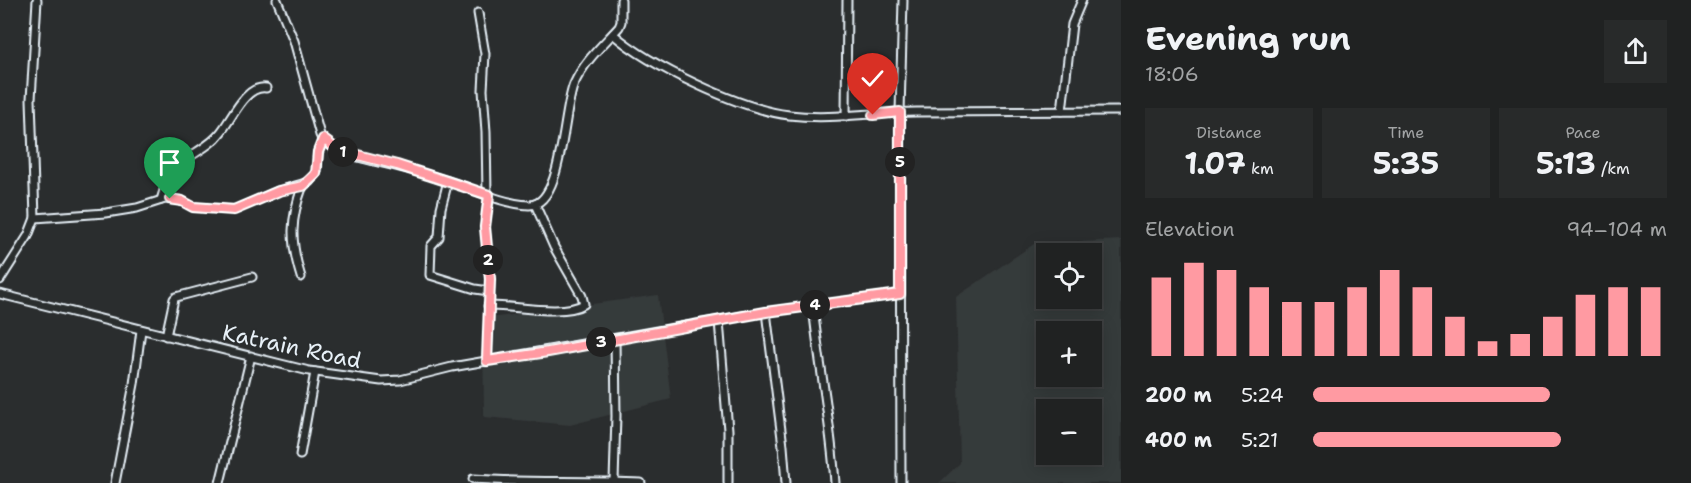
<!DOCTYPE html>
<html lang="en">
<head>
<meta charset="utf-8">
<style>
  :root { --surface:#202222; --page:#282a2a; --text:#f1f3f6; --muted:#a2a4a5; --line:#3d3f40; --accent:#ff9aa2 }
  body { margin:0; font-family:"Shantell Sans",sans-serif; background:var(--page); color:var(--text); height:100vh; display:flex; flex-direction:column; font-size:22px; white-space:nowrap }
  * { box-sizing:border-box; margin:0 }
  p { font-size:20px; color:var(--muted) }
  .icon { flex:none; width:33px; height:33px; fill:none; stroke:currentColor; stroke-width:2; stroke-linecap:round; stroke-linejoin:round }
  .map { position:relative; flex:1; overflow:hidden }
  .sheet { display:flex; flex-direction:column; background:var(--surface); width:570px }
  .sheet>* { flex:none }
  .buttons { position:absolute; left:1036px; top:243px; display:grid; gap:12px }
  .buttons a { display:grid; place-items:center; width:66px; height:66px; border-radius:0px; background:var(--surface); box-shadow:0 3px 15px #0003,0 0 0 2px var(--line); font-size:30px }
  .pin { position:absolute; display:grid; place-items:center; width:51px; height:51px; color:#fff; margin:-62px -26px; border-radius:50% 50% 50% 0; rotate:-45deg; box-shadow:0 0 6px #0007 }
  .pin .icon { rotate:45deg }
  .km { position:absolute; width:30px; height:30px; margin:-15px; border-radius:50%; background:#222; color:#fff; font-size:16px; line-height:30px; text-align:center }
  .round { display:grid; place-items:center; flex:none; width:63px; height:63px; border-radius:0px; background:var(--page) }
  .summary { display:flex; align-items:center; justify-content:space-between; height:102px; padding:0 24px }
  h1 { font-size:33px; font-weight:700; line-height:45px }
  .stats { display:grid; grid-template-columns:repeat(3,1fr); gap:9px; height:102px; padding:6px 24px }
  .stats div { display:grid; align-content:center; border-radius:0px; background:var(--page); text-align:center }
  .stats b { font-size:30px; font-weight:700 }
  .stats small { font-size:16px; font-weight:400 }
  .stats p { font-size:16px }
  .chart { height:168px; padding:12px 24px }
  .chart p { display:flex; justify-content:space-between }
  .chart svg { width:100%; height:108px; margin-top:6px; stroke:var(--accent); stroke-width:6 }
  ul { padding:0 24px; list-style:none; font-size:20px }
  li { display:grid; grid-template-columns:96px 72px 1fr; align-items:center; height:45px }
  li i { height:15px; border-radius:8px; background:var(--accent) }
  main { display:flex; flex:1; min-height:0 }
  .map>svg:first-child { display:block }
</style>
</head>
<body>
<main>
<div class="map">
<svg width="1121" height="483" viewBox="0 0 1121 483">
  <rect width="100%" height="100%" fill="#2a2d2e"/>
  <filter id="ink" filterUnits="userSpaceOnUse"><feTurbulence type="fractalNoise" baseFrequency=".0167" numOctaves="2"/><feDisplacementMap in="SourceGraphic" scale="12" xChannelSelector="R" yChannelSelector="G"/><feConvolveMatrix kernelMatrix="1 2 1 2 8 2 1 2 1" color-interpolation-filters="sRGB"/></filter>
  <g filter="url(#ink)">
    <g fill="#363a3b" fill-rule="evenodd">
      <path d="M1121,240V483H939L960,463L956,297L1034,244ZM1047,254H1092V298H1047ZM1047,332H1092V376H1047ZM1047,410H1092V454H1047Z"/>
      <path d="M658,295L671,399L570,425L484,417L483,319Z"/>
    </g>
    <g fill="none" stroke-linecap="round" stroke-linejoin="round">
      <g stroke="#e8f1f8" stroke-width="11">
        <g id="street">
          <path d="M277,0L294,41L320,135C331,157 388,162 411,170C429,175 446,180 463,186C484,194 507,204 529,205C563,206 563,108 574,84C585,60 602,46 619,27L621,22V0"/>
          <path d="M478,13L485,54L483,90L486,132L487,195"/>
          <path d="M613,34C650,66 740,109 789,115C832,120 874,112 916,112C984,112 1053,111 1121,111"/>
          <path d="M1062,111L1072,24L1082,0"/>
          <path d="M846,116L847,0"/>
          <path d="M448,181L441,208L439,237L431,246L430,275L475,289L489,291"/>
          <path d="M161,200C164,191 166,181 171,174C184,155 208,150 221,132C232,119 245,85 266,88"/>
          <path d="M35,218L106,213L137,208L165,199L182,201L193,207L234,210L278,191L309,182L317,171L318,152L323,139"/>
          <path d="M301,277C290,241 290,220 303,185"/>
          <path d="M0,280L28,236L35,218L31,99L37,0"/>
          <path d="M0,294L309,371L381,381L400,380L452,367L766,312L900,294"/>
          <path d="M488,306C513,305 563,317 584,304L582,296L554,247L535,204"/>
          <path d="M813,306C819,365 831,423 835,483"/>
          <path d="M766,312L783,446L786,483"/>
          <path d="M719,321L728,430V483"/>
          <path d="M166,336L174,299L176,297L252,277"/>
          <path d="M487,361L490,279L485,227L489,195"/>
          <path d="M300,455L315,372"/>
          <path d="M473,479C528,483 585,480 641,483"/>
          <path d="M614,481L616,416L615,339"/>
          <path d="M115,483L134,384L141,330"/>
          <path d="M220,483L251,356"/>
          <path d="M901,483L900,112L903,0"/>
        </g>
      </g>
      <use href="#street" stroke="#2a2d2e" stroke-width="7"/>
    </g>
  </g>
  <g fill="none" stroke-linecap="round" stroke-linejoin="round" filter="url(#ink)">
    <g stroke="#fff" stroke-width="12">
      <path id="route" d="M170,199L182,201L193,207L234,210L279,191L303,186L316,174L318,152L323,139L338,150L397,165L489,195L485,227L490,279L487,361L548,352L766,312L900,294V112L873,115"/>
    </g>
    <use href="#route" stroke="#ff9aa2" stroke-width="8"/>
  </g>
  <g text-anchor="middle" stroke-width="4.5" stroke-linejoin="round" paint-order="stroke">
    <g font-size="22" fill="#e8f1f8" stroke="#2a2d2e">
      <text transform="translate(292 346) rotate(12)" y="8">Katrain Road</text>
    </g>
  </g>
</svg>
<div class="buttons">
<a><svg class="icon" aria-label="locate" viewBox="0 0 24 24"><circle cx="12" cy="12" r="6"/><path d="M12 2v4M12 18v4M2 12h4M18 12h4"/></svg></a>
<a>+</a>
<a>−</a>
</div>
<div class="pin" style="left:170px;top:199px;background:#1e9e55"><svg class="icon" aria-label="arrive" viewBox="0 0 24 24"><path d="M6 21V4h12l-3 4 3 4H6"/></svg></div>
<div class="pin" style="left:873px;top:115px;background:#d93025"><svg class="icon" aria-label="check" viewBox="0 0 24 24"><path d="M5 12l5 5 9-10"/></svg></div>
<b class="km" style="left:343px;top:152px">1</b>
<b class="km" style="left:488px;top:260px">2</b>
<b class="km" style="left:601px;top:342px">3</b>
<b class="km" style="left:815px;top:305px">4</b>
<b class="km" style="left:900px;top:162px">5</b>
</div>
<section class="sheet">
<div class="summary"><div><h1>Evening run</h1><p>18:06</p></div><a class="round"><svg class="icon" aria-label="share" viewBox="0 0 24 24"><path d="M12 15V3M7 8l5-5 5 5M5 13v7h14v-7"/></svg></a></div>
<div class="stats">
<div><p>Distance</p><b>1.07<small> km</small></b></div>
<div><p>Time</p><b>5:35</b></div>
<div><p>Pace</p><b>5:13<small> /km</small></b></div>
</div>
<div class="chart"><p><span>Elevation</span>94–104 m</p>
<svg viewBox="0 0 160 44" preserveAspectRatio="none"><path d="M5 44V12M15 44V6M25 44V9M35 44V16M45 44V22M55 44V22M65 44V16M75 44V9M85 44V16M95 44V28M105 44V38M115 44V35M125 44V28M135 44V19M145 44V16M155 44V16"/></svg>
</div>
<ul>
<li><b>200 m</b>5:24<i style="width:67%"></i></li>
<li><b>400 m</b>5:21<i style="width:70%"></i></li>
</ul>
</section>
</main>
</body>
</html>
